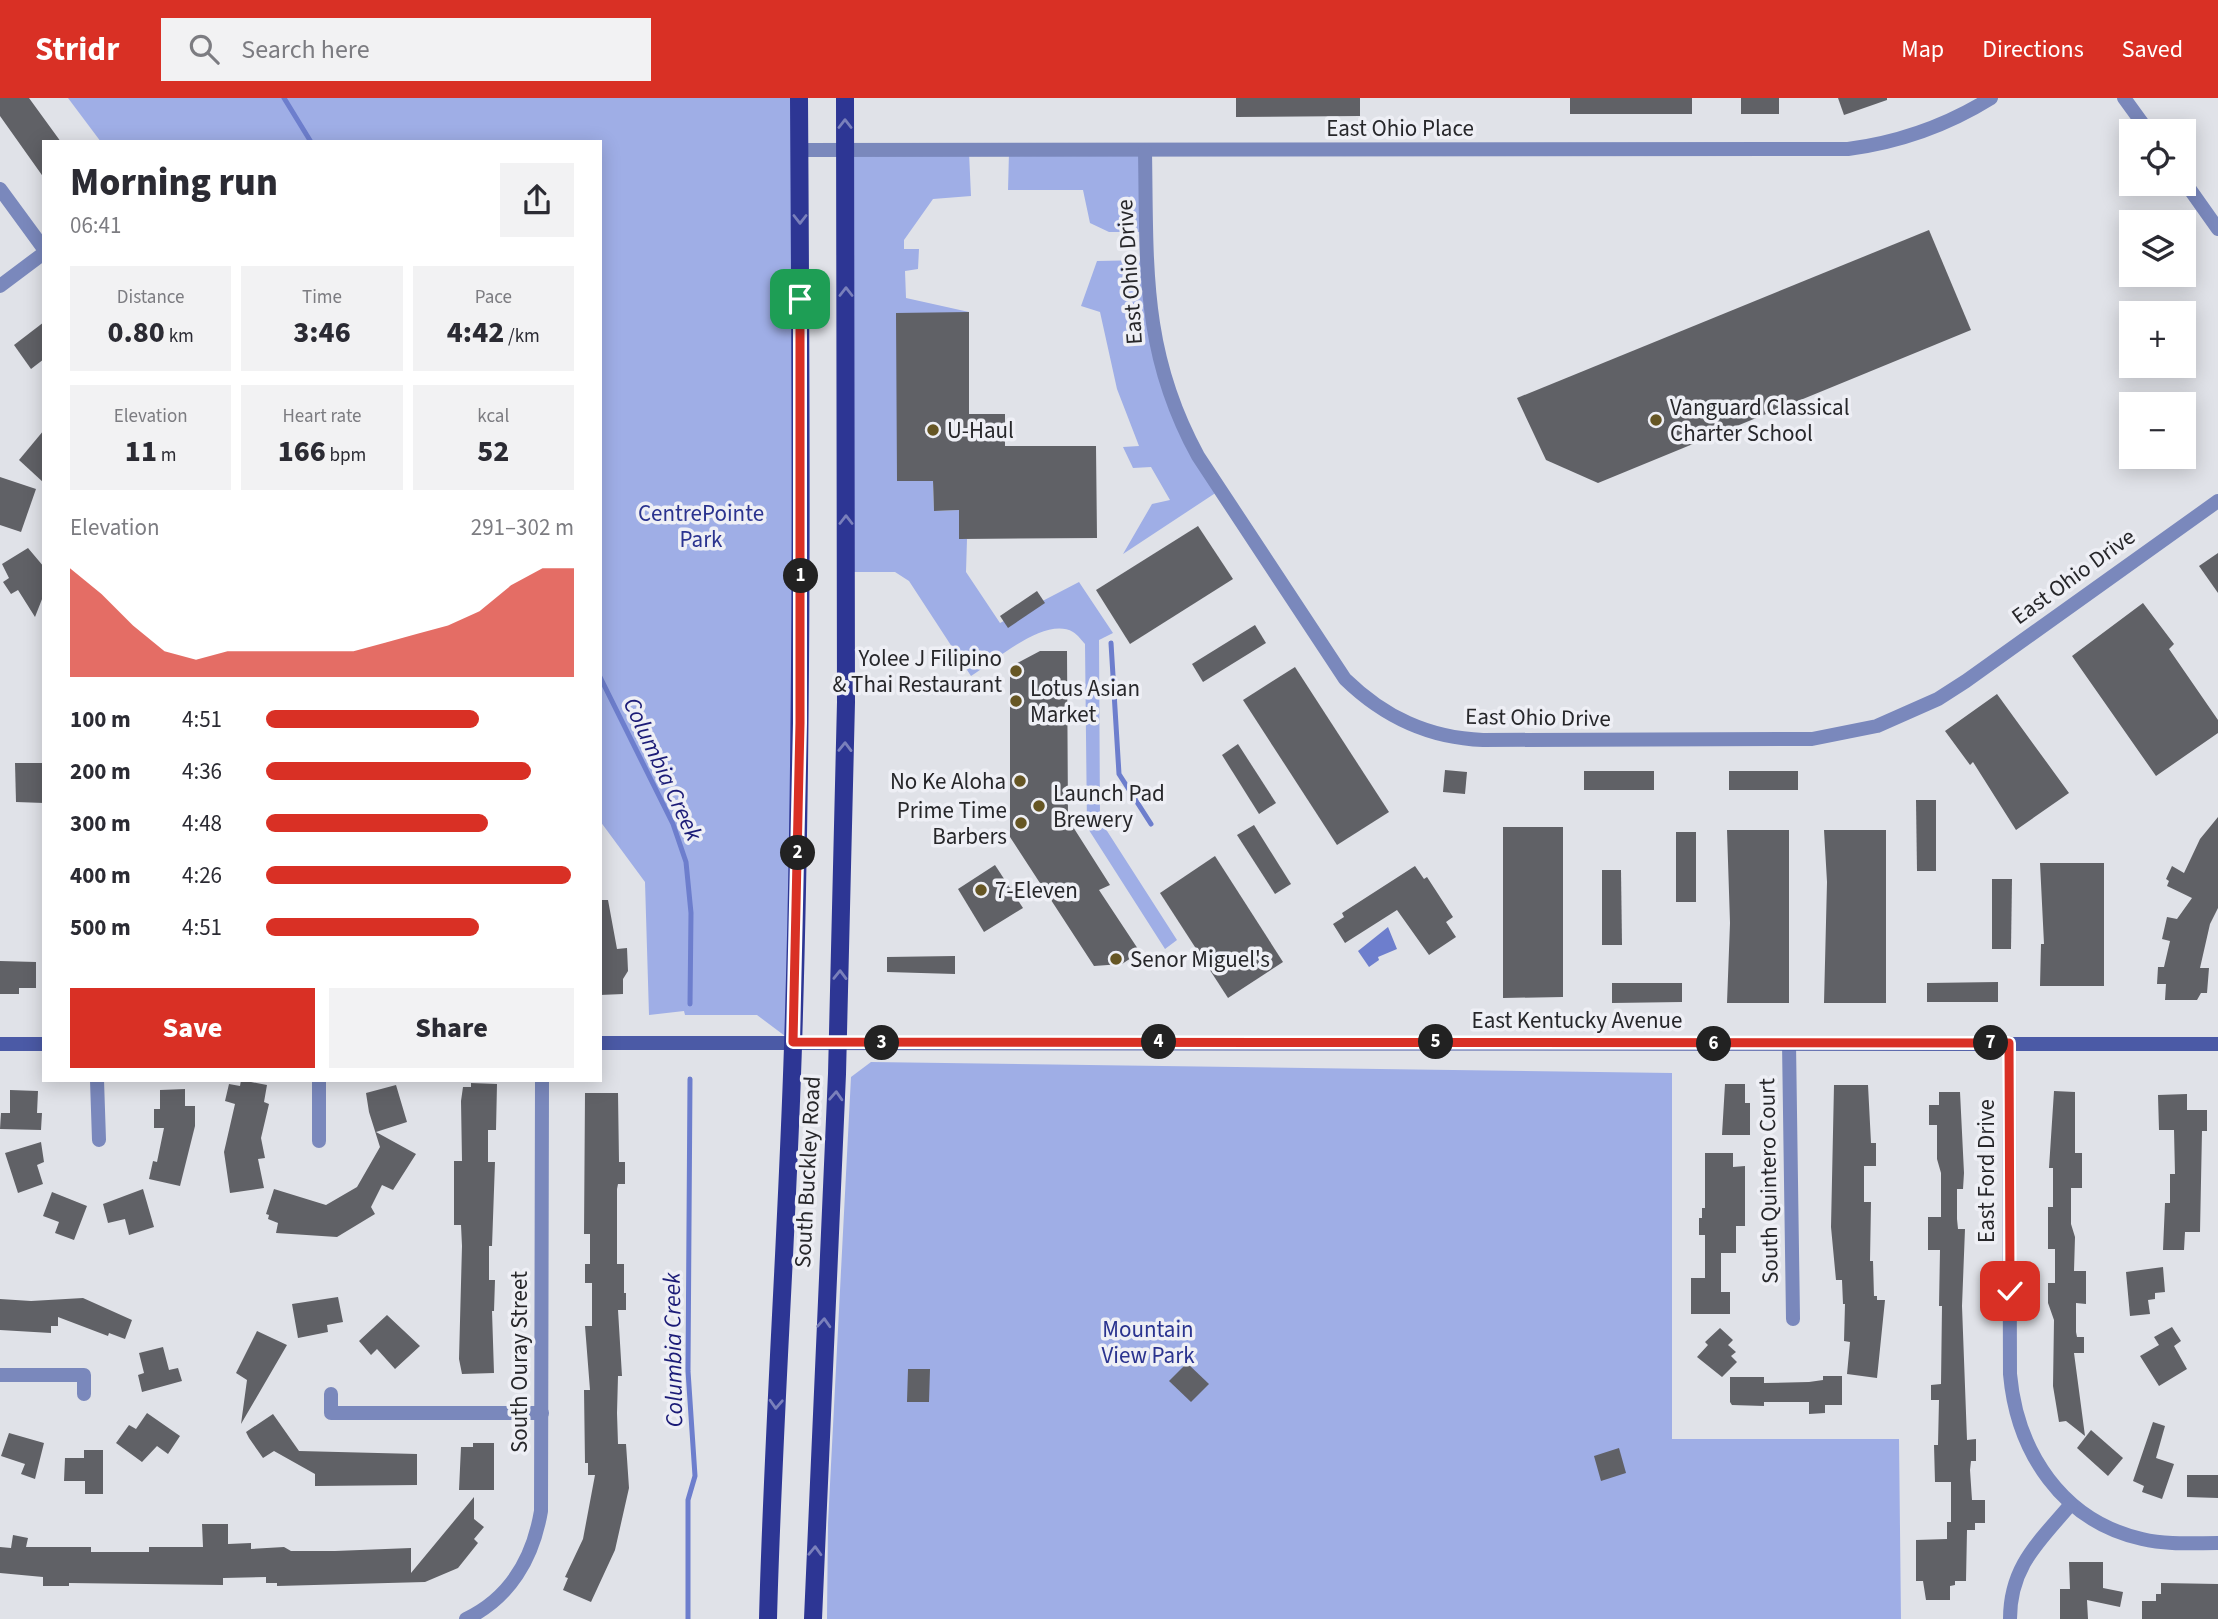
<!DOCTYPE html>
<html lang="en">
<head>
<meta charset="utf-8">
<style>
  :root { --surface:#fff; --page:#f2f2f3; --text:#2b2b33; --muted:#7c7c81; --accent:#d93025 }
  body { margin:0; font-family:"Source Sans 3",sans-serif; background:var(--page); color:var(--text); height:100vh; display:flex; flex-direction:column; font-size:26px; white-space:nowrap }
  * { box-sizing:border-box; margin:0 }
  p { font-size:23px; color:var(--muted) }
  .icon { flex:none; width:38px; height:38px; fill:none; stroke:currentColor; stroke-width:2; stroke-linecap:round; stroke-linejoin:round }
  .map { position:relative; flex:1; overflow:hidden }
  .sheet { position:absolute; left:42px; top:42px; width:560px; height:942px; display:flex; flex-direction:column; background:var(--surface); border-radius:0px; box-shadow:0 4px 18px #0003 }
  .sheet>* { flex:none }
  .fabs { position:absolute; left:2119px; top:21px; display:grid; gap:14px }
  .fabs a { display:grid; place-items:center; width:77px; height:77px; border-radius:0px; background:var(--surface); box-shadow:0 4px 18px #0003; font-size:35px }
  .pin { position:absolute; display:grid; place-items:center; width:60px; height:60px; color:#fff; margin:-30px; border-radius:14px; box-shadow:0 4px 10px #0006 }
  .km { position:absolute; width:35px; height:35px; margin:-18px; border-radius:50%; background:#222; color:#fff; font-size:19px; line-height:35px; text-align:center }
  .round { display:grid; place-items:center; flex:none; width:74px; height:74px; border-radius:0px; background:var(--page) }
  .head { display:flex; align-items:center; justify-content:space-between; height:119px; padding:0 28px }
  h1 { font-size:38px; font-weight:800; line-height:52px }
  .metrics { display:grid; grid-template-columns:repeat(3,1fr); gap:10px; height:119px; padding:7px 28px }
  .metrics div { display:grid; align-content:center; border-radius:0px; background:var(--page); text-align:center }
  .metrics b { font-size:30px; font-weight:800 }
  .metrics small { font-size:19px; font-weight:400 }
  .metrics p { font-size:19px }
  .chart { height:196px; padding:14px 28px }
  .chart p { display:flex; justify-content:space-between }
  .chart svg { width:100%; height:126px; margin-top:7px; fill:var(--accent); opacity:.7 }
  .primary-button { display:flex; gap:14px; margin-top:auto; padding:14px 28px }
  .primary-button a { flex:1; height:80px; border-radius:0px; background:var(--accent); color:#fff; font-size:28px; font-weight:800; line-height:80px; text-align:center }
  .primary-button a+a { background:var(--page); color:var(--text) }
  ul { padding:0 28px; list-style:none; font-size:23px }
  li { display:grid; grid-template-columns:112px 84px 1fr; align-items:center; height:52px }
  li i { height:18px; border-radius:9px; background:var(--accent) }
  header { display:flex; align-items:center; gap:42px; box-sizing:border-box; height:98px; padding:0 35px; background:var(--accent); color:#fff }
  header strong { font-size:33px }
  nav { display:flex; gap:38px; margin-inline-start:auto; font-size:24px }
  .search { width:490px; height:63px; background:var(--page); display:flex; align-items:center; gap:18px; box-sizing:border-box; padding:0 24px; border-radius:0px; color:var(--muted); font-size:26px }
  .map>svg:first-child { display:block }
</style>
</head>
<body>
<header>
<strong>Stridr</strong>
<div class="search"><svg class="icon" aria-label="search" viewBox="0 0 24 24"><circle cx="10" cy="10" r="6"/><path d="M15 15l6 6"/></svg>Search here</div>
<nav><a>Map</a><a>Directions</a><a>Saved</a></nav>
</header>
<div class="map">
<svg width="2218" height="1521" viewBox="0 0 2218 1521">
  <rect width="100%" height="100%" fill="#e0e2e8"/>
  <g fill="#9faee6">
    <path d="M68,0H800L793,944L757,917H685L684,913L649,917L645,784L600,723V44H101Z"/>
    <path d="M845,53L969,54L971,98L933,101L904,142V151H919L918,171L905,173L906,200L969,214L933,383L934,413L959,412V441H967L966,474L1000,525L1079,484L1113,535L1099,542L1100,722L1177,842L1165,851L1087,729L1085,546C1082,543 1078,537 1073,534C1045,518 995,563 971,578L909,483L895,474H846Z"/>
    <path d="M1145,53L1146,134H1109L1090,125L1083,92H1008L1009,54Z"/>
    <path d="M1147,162L1161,272L1220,392L1123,456L1152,406L1170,402L1151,369L1133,370L1123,349L1139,348L1117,291L1100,214L1081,208L1097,163Z"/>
    <path d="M871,964L1672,975V1341H1899L1901,1521H827L828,1425L851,979Z"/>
  </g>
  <path fill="#6d7ecd" d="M1388,829L1397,851L1378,859L1379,862L1369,869L1358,853Z"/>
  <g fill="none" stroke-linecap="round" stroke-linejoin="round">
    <g stroke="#6d7ecd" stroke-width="5">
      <path d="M284,0L311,44"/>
      <path d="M1111,545L1119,676L1151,726"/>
      <path d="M600,579L673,726L686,764L691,815L690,906"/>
      <path d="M688,1521V1402L695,1378L688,1273L690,981"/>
    </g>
  </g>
  <g fill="#606166">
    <path d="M0,0H29L61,44H44V80L0,18Z"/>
    <path d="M1236,0H1360V18L1236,19Z"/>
    <rect x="1570" y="0" width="122" height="16"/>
    <rect x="1741" y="0" width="38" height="16"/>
    <path d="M1838,0H1887V2L1844,17Z"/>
    <path d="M1929,132L1971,232L1598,385L1546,362L1517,300Z"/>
    <path d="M969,214V316H1005V348H1096L1097,440L959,441V412L934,413L933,383H897L896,215Z"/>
    <path d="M44,224V261L31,271L14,247Z"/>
    <path d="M44,332V385L19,362Z"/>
    <path d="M0,379L36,391L21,434L0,427Z"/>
    <path d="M1198,428L1233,481L1130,546L1096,492Z"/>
    <path d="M28,450L44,469V496L35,519L18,492L11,496L3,484L9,480L2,466Z"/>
    <path d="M2218,455V495L2199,468Z"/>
    <path d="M1037,493L1045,505L1008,530L1000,518Z"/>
    <path d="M2143,505L2174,546L2169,551L2218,622V635L2156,678L2072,558Z"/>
    <path d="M1255,527L1266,545L1203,584L1192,566Z"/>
    <path d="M1040,553H1067L1068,721L1110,787L1099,792L1140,854L1122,866L1094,868L1010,739V569Z"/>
    <path d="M1295,569L1389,714L1337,747L1243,602Z"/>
    <path d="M1997,596L2069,695L2016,732L1973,664L1970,667L1945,633Z"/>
    <path d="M1238,646L1276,705L1259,716L1222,657Z"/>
    <path d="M15,665H44V705L16,704Z"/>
    <path d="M1445,672L1467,674L1465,696L1443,694Z"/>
    <rect x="1584" y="673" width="70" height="19"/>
    <rect x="1729" y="673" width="69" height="19"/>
    <path d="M1916,702H1936V773H1917Z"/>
    <path d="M2218,719V810L2210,826L2200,870H2209L2207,895H2201L2197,902H2165L2166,886H2157L2158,869H2164L2170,843L2162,841L2167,819L2177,821L2192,800L2167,788L2169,783L2166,781L2172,768L2184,775L2200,741Z"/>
    <path d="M1254,727L1291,786L1275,796L1237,737Z"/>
    <path d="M1503,729H1563V899L1503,900Z"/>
    <path d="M1727,732H1789V905H1727L1730,825Z"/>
    <path d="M1824,732H1886V905H1824L1827,784Z"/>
    <rect x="1676" y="734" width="20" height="70"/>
    <path d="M1215,758L1283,864L1228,900L1160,795Z"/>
    <path d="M2040,765H2104V888H2040L2041,846H2044Z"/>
    <path d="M995,767L1023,810L984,834L958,791Z"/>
    <path d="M1415,768L1424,781L1427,779L1453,819L1446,824L1456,839L1429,857L1397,812L1345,845L1333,826L1344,819L1342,815Z"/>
    <path d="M1602,772H1621L1622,847H1602Z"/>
    <path d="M1992,781H2012L2011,851H1992Z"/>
    <path d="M600,802H608L617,851L627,850L628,873L623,881V896L600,897Z"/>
    <path d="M955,858V876L887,874V859Z"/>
    <path d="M0,863L36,864V890H19V896H0Z"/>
    <path d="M1998,884V904H1927V885Z"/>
    <path d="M1612,885H1682V904L1612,905Z"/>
    <path d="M241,982L267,987L264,1004L269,1006L261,1040L265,1060L258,1061L264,1090L230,1095L224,1054L235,1006L225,1003L229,986L240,988Z"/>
    <path d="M471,985L497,986L496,1032H488V1064H495L492,1148H489V1182H495L494,1213H492L494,1275L462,1276L459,1261L462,1148L461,1127H454V1063H462L461,1003L463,989H471Z"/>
    <path d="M1725,986H1745V1005H1750V1037H1722Z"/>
    <path d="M396,987L407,1024L376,1034L416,1056L393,1092L382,1087L371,1109L375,1116L337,1139L276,1135L278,1125L268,1121L269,1117L266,1116L274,1091L326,1107L357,1089L380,1049L369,1014L366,995Z"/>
    <path d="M1834,987H1868L1871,1045H1876V1068H1864V1104H1871L1870,1163H1873L1874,1198H1877V1202H1885L1877,1280L1847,1276L1850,1244L1844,1243L1845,1206H1843L1842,1182H1836L1831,1129Z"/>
    <path d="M185,991V1008H195V1028L180,1088L149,1081L153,1063L157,1064L164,1030H154V1011H160V992Z"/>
    <path d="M10,992L38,993L37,1015H42L41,1032L0,1031L1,1015H10Z"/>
    <path d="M2054,993L2075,994V1055H2082V1090H2071V1126L2075,1139L2074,1173H2086V1206L2076,1205V1234L2077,1239H2084V1255H2074L2085,1338L2066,1323L2059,1324L2053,1288L2054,1222L2048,1205V1185H2055V1151H2048V1109H2053V1070H2049Z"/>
    <path d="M1939,994H1960L1964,1075L1963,1091H1957V1121L1958,1131H1965L1962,1208L1967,1342L1976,1341V1363H1971L1970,1372L1972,1402H1985V1425H1975V1432H1967L1966,1483H1955V1487L1950,1488V1502H1926L1923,1483H1916V1442L1947,1441V1424H1951V1384H1935L1934,1347H1938L1939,1302H1931V1287L1941,1286L1942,1208H1939L1940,1152H1928V1119H1941V1075L1937,1061V1027H1929V1007H1939Z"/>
    <path d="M585,995H618L619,1064H625V1086H618L617,1091V1166H624V1195H626V1212H618L622,1278H618L617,1315L618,1346H626L629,1390L615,1452L591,1504L563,1492L568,1480L565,1479L583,1441L595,1377H588V1365H585L584,1292H590L585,1228H592V1185H585V1166H590V1136H584Z"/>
    <path d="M2187,996V1012H2207V1033H2202L2200,1134H2185L2184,1152H2163L2165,1105H2170V1076H2175L2174,1032H2159L2158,997Z"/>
    <path d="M41,1044L44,1064L37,1067L43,1086L18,1095L5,1055Z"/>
    <path d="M1705,1055H1733V1069L1745,1068V1128H1736V1155H1721V1194H1730V1216H1691V1180H1705V1137H1699V1120H1702V1110H1705Z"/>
    <path d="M143,1091L154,1129L129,1137L125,1121L108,1125L103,1106Z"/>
    <path d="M52,1094L87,1108L74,1142L55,1135L59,1124L43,1118Z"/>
    <path d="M2163,1169L2165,1194L2155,1195V1201L2148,1202L2150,1216L2130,1218L2126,1174Z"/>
    <path d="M338,1199L343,1224L327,1227L328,1234L298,1240L292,1206Z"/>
    <path d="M83,1200L132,1222L125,1241L109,1235L108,1238L58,1219V1228H51V1235L0,1232V1201L31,1203Z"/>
    <path d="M387,1217L420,1248L395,1271L377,1251L371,1257L359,1243Z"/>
    <path d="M2172,1229L2181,1243L2174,1248L2187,1271L2159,1288L2140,1258L2159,1247L2154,1239Z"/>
    <path d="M1720,1230L1733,1242L1728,1247L1736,1254L1731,1258L1737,1264L1722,1279L1697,1259L1708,1247L1705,1244Z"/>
    <path d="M257,1233L287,1247L241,1326L247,1282L236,1275Z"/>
    <path d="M163,1249L169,1272L178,1270L182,1283L142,1294L138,1277L144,1275L139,1255Z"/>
    <path d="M1187,1265L1209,1286L1191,1304L1169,1283Z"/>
    <path d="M908,1271H930L929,1304H907Z"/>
    <path d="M1823,1278H1842V1307H1825V1315L1809,1316V1304H1764V1308L1732,1307L1730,1304V1279H1764V1285L1809,1284L1823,1282Z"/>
    <path d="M147,1315L180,1338L168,1356L157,1348L142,1364L116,1345L129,1327L136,1331Z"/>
    <path d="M273,1316L299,1353L417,1356V1387L315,1388V1376L274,1353L263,1360L249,1340L246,1334Z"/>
    <path d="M2153,1324L2165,1328L2156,1360L2174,1366L2162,1401L2142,1394L2144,1388L2133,1383Z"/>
    <path d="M2091,1332L2123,1360L2108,1378L2077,1350Z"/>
    <path d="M9,1335L44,1345L35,1381L21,1376L25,1366L1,1358Z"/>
    <path d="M473,1345H494V1392H459L461,1349H473Z"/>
    <path d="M1619,1350L1626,1375L1601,1383L1594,1358Z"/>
    <path d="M84,1352H103V1396H85V1383H64L65,1360H84Z"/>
    <path d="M2187,1377H2218V1400L2187,1399Z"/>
    <path d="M474,1399V1421L484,1429L474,1441L478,1445L458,1470L425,1484L277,1488V1485H266V1479L223,1480V1487L69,1485V1488H43V1479L0,1475V1449L11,1450L13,1437L28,1440L26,1449H91V1454H149V1449H203L202,1426H228V1446L251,1445V1451L284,1449L291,1453H335L411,1450V1475Z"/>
    <path d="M2069,1464H2103V1490L2123,1494L2120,1509L2087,1502L2088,1521H2060V1491H2070Z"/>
    <path d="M2161,1485L2218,1486V1521H2142V1503H2156V1496H2161Z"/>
  </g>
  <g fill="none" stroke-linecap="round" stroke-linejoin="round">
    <g stroke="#7a88bc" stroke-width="14">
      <path d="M2124,0L2148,33"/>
      <path d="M800,52L1848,51C1901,44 1946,28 1991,0"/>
      <path d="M1145,53C1147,168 1141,254 1198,358L1345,581C1384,619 1428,640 1483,642L1812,641L1877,628L1938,601L1966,583L2218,403"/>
      <path d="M2184,83L2218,131"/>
      <path d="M0,91L44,151"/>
      <path d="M0,188L44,155"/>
      <path d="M1789,945L1793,1221"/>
      <path d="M2009,945L2010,1276C2017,1354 2062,1423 2142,1441C2167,1447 2193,1445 2218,1445"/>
      <path d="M97,982L99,1042"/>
      <path d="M319,982V1043"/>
      <path d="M0,1277H84V1296"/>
      <path d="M331,1296V1315H542"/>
      <path d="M466,1521C510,1500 533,1460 541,1413L542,982"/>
      <path d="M2010,1521C2010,1468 2039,1444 2071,1406"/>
    </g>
    <g stroke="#4b5aa6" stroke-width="14">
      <path d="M600,945L2218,946"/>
      <path d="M0,946H44"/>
    </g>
    <g stroke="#2d3694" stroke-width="18">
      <path d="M768,1521C773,1330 787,1139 793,948C803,632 801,316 799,0"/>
      <path d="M813,1521L837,976L846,604L845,0"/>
    </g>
  </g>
  <defs><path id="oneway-chevron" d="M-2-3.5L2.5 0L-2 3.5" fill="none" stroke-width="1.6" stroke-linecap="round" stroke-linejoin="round" transform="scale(1.75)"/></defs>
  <g stroke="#7a80bb">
    <use href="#oneway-chevron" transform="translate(845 26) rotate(-90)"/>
    <use href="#oneway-chevron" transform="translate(800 121) rotate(90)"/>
    <use href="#oneway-chevron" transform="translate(846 194) rotate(-90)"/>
    <use href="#oneway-chevron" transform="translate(846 422) rotate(-90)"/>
    <use href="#oneway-chevron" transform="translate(845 649) rotate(-89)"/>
    <use href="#oneway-chevron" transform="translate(840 877) rotate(-89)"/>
    <use href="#oneway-chevron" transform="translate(836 998) rotate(-87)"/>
    <use href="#oneway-chevron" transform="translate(824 1225) rotate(-87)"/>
    <use href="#oneway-chevron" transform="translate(776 1306) rotate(93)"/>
    <use href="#oneway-chevron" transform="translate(815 1453) rotate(-88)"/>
  </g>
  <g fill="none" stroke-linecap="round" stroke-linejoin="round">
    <g stroke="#fff" stroke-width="14">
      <path id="route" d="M800,201V625L793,944L2009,945L2010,1193"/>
    </g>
    <use href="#route" stroke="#d93025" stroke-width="9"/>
  </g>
  <g fill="#665624" stroke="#eeeff5" stroke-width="2.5">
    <circle cx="1656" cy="322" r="7"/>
    <circle cx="933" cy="332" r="7"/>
    <circle cx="1016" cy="573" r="7"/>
    <circle cx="1016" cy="603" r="7"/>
    <circle cx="1020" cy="683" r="7"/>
    <circle cx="1039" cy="708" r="7"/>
    <circle cx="1021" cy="725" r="7"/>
    <circle cx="981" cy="792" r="7"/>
    <circle cx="1116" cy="861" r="7"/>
  </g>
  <g text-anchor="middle" stroke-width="7" stroke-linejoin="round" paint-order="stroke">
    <g font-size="23" fill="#27272a" stroke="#eeeff5">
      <text x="1400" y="38">East Ohio Place</text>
      <text transform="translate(1129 174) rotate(-94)" y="8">East Ohio Drive</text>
      <text transform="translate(2073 478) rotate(-36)" y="8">East Ohio Drive</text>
      <text transform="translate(1538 619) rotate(1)" y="8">East Ohio Drive</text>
      <text x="1577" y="930">East Kentucky Avenue</text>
      <text transform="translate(1986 1073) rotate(-90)" y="8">East Ford Drive</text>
      <text transform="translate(807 1074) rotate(-87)" y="8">South Buckley Road</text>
      <text transform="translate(1768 1083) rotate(-91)" y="8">South Quintero Court</text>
      <text transform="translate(519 1264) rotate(-90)" y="8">South Ouray Street</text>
    </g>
    <g font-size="23" fill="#27272a" stroke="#eeeff5" text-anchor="start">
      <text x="1670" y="317">Vanguard Classical<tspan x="1670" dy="26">Charter School</tspan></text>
      <text x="947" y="340">U-Haul</text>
      <text x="1002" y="568" text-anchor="end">Yolee J Filipino<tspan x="1002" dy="26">&amp; Thai Restaurant</tspan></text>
      <text x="1030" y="598">Lotus Asian<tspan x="1030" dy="26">Market</tspan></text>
      <text x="1006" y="691" text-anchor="end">No Ke Aloha</text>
      <text x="1053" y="703">Launch Pad<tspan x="1053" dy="26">Brewery</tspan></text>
      <text x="1007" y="720" text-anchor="end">Prime Time<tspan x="1007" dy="26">Barbers</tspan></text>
      <text x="995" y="800">7-Eleven</text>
      <text x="1130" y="869">Senor Miguel's</text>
    </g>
    <g font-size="23" fill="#2a338f" stroke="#eeeff5">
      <text x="701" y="423">CentrePointe<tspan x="701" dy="26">Park</tspan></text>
      <text x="1148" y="1239">Mountain<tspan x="1148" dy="26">View Park</tspan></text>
    </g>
    <g font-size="24" font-style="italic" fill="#1b1b77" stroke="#eeeff5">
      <text transform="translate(663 671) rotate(65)" y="8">Columbia Creek</text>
      <text transform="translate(673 1252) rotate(-91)" y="8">Columbia Creek</text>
    </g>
  </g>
</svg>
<div class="fabs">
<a><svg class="icon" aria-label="locate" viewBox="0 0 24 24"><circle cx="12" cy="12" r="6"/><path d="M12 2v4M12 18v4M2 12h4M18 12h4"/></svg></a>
<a><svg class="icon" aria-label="layers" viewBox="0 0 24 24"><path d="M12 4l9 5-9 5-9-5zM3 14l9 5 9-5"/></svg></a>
<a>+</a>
<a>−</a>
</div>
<div class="pin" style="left:800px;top:201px;background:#1e9e55"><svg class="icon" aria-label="arrive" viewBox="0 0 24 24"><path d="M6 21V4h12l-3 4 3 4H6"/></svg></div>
<div class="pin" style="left:2010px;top:1193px;background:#d93025"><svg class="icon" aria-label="check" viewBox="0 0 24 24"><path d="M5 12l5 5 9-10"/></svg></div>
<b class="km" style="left:801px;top:478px">1</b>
<b class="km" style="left:798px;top:755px">2</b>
<b class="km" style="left:882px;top:945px">3</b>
<b class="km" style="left:1159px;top:944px">4</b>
<b class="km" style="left:1436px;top:944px">5</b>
<b class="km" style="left:1714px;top:946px">6</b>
<b class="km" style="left:1991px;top:945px">7</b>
<section class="sheet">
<div class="head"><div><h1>Morning run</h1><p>06:41</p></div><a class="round"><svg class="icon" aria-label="share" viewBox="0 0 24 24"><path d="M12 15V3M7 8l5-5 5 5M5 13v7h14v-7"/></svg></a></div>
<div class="metrics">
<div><p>Distance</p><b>0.80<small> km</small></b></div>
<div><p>Time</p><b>3:46</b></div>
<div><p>Pace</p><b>4:42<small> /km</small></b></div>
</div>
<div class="metrics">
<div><p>Elevation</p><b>11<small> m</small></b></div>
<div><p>Heart rate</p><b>166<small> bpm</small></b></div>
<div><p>kcal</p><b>52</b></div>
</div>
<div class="chart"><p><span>Elevation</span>291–302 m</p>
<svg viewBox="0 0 160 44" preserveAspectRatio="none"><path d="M0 44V6L10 15L20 26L30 35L40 38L50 35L60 35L70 35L80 35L90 35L100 32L110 29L120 26L130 21L140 12L150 6L160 6V44z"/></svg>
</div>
<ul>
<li><b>100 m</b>4:51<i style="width:69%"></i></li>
<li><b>200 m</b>4:36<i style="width:86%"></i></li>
<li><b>300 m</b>4:48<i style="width:72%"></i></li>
<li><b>400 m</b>4:26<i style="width:99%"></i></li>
<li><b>500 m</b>4:51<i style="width:69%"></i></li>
</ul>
<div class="primary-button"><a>Save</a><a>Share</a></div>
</section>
</div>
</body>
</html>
